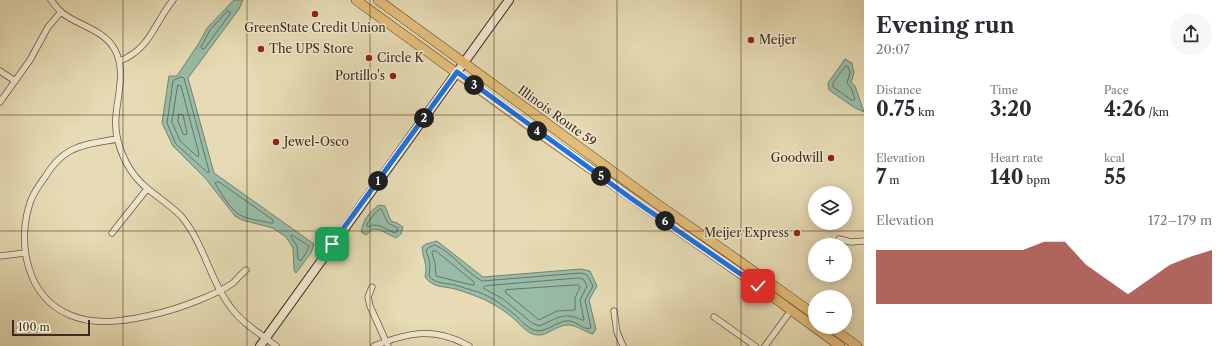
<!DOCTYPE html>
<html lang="en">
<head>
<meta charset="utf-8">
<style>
  :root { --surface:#fff; --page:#f7f7f7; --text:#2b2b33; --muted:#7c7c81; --accent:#8f2418 }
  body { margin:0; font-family:"Libre Caslon Text",serif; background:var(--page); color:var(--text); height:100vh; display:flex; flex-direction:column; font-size:15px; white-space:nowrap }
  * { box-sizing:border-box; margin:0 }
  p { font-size:13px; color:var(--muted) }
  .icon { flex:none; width:22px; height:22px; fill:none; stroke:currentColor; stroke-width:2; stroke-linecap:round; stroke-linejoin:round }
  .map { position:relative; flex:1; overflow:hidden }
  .drawer { display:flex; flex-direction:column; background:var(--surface); width:360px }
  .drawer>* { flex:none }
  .fabs { position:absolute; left:808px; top:186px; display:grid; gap:8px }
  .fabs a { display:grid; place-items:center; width:44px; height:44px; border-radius:50%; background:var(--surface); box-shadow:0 2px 10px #0003; font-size:20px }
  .scale { position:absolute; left:12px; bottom:10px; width:78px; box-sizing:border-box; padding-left:4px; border:2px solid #3f2b1d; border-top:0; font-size:11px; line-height:14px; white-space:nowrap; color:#3f2b1d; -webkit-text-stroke:3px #efe8ce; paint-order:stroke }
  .pin { position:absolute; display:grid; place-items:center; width:34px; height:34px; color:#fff; margin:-17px; border-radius:8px; box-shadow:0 2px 6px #0006 }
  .km { position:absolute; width:20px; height:20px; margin:-10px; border-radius:50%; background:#222; color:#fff; font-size:11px; line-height:20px; text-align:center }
  .round { display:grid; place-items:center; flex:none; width:42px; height:42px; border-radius:21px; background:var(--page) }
  .overview { display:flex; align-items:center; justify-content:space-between; height:68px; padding:0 12px }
  h1 { font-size:22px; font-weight:700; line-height:30px }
  .metrics { display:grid; grid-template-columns:repeat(3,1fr); gap:6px; height:68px; padding:4px 12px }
  .metrics div { display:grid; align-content:center }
  .metrics b { font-size:20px; font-weight:700 }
  .metrics small { font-size:11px; font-weight:400 }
  .metrics p { font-size:11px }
  .chart { height:112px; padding:8px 12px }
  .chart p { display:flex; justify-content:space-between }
  .chart svg { width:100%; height:72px; margin-top:4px; fill:var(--accent); opacity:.7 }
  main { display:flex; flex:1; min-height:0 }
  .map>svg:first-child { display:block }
</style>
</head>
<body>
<main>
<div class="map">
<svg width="864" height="346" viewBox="0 0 864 346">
  <rect width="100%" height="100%" fill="#e6dbb4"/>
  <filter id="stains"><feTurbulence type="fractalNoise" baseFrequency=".005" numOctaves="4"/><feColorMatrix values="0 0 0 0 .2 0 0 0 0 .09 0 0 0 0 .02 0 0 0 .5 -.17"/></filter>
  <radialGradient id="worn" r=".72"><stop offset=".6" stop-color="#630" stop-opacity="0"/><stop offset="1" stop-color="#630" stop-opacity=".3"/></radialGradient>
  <g fill="#97bca8" stroke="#748270">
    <path d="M234,0H243L239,9L188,78L214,173L314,244L311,253L296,273L294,270L293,248L286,237L273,228L242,220L235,216L206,179L173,146L162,123L169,76H177L199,43L207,28Z"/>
    <path d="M845,59L852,63L854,73L851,82L855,86L864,112L855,108L829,90L828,83Z"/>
    <path d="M379,205L385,206L391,221L397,223L403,227L401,234L396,238L380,230L373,229L366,235L361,232C363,220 369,212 379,205Z"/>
    <path d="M437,241L483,277L581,269L590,271L597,286L589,300L596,329L593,334C585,332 576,325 568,325C555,325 546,339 533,334C526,332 520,324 514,319C504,310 491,302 478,297C471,294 462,291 455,289C443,286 433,288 425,277C428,264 423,260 422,247L426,244Z"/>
  </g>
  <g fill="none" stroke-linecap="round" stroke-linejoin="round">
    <g stroke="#6b7462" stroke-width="1">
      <path d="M228,11L230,12V14L204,49H202L201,47L210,30Z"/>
      <path d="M846,66L848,67L850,73L847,83L851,88L855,99L853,101L833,87V83Z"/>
      <path d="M181,77L184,78L209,171L208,173L176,144L167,123L173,81Z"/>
      <path d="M178,85L181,86L199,154L198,157L180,141L172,122Z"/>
      <path d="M179,114L183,115L187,132L186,135L183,134L178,121Z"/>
      <path d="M216,182H219L273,220V223H271C262,221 244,219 237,213C228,206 222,194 216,185Z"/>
      <path d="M381,209L388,223L398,228L396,233C386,231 379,221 368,227L367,226V224L375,213Z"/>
      <path d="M292,235L309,246L307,251L301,261L298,259L297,246L291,237Z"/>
      <path d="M435,245C453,253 465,272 482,281L581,273L587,275L593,286L585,300L591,328C583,331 575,319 566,321C556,322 544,334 534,330C526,327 521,320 515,315C504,306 492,297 478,292C471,290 462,287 455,285C446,283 435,284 429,276L430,263L426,250L428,248Z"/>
      <path d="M433,251H436L474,282V285H472L436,276L435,263L432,253Z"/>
      <path d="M580,278L584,280L587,286L580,300L584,320H582C563,311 557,319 539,326L532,323L503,299L483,288L485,286Z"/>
      <path d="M578,285L580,287L575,298V310L557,311L539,320L505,292L506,290Z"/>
    </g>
    <g stroke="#695743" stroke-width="7">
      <g id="street">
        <path d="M51,0C54,4 57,8 61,12C76,25 104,29 115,50C130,79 109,110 118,141C123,160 133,177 148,189C159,198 171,206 181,216C204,243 210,281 232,309C243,324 261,334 276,346"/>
        <path d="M120,61C151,48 153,25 173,0"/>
        <path d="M0,71L15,81"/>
        <path d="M0,102L30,60L48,27L61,12"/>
        <path d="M117,139C102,142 84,143 70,151C59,157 51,167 45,177C40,184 34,192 31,200C16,241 26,297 70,315C97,327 132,320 160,313C180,308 216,295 233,283C237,279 241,274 246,270"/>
        <path d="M112,233L147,189"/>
        <path d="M839,239L851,242L864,241"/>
        <path d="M0,256L25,253"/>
        <path d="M372,287L368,297L370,306L388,346"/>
        <path d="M614,311L617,332L623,346"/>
        <path d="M714,317L755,346"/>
        <path d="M374,346C409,332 435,327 469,346"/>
        <path d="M765,346L792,309"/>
      </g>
    </g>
    <g stroke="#3f2b1d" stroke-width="10">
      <path id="secondary" d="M260,346L509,0"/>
    </g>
    <g stroke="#3f2b1d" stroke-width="10">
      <g id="primary">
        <path d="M356,0L545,137L758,286L840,346"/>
        <path d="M378,0L656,203L731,255L815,315"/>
        <path d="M831,327L857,346"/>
      </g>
    </g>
    <use href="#street" stroke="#efe8ce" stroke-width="5.5"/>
    <use href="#secondary" stroke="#efe8ce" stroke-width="8"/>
    <use href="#primary" stroke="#e3be7a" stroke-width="9"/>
  </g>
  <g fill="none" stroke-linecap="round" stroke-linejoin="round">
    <g stroke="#fff" stroke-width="8">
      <path id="route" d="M332,244L457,72L632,199L758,286"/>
    </g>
    <use href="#route" stroke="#1a73e8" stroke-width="5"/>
  </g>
  <path fill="none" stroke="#3f2b1d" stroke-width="1" stroke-opacity="0.55" d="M123,0V346M247,0V346M370,0V346M494,0V346M617,0V346M741,0V346M0,115H864M0,231H864"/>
  <g fill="#8f2418" stroke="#efe8ce" stroke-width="1.5">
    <circle cx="315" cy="14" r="4"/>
    <circle cx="751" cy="40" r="4"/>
    <circle cx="261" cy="49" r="4"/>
    <circle cx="369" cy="58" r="4"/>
    <circle cx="393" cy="76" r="4"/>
    <circle cx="276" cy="142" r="4"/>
    <circle cx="831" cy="158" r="4"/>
    <circle cx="797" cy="233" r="4"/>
  </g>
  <g text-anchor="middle" stroke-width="3" stroke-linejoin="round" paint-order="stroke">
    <g font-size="12" fill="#3f2b1d" stroke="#efe8ce" text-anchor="start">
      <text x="315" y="32" text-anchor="middle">GreenState Credit Union</text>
      <text x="759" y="44">Meijer</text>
      <text x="269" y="53">The UPS Store</text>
      <text x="377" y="62">Circle K</text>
      <text x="385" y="80" text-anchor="end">Portillo's</text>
      <text x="284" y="146">Jewel-Osco</text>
      <text x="823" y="162" text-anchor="end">Goodwill</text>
      <text x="789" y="237" text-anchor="end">Meijer Express</text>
    </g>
    <g font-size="12" fill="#3f2b1d" stroke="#efe8ce">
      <text transform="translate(557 116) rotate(36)" y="4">Illinois Route 59</text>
    </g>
  </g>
  <rect width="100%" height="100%" filter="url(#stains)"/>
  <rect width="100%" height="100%" fill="url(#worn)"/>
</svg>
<div class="fabs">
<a><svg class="icon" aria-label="layers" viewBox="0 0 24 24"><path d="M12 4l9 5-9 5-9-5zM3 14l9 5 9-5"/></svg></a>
<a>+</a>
<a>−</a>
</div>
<div class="scale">100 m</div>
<div class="pin" style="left:332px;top:244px;background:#1e9e55"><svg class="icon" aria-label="arrive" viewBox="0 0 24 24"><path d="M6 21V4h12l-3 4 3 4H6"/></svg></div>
<div class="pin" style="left:758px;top:286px;background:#d93025"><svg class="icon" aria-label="check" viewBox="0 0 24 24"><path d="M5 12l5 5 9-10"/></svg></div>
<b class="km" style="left:378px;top:181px">1</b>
<b class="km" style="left:424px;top:118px">2</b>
<b class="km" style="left:474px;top:85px">3</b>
<b class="km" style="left:537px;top:131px">4</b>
<b class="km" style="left:601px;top:176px">5</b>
<b class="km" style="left:665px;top:221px">6</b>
</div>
<section class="drawer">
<div class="overview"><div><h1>Evening run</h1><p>20:07</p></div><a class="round"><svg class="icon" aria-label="share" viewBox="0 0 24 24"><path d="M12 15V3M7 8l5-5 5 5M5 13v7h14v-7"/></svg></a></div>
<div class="metrics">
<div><p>Distance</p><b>0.75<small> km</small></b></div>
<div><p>Time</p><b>3:20</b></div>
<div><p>Pace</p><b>4:26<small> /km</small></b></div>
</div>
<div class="metrics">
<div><p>Elevation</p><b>7<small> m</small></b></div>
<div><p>Heart rate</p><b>140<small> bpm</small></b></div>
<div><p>kcal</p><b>55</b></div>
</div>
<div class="chart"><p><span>Elevation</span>172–179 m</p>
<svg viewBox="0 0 160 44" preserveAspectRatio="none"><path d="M0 44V11L10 11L20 11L30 11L40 11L50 11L60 11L70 11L80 6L90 6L100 20L110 29L120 38L130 29L140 20L150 15L160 11V44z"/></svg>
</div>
</section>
</main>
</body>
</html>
